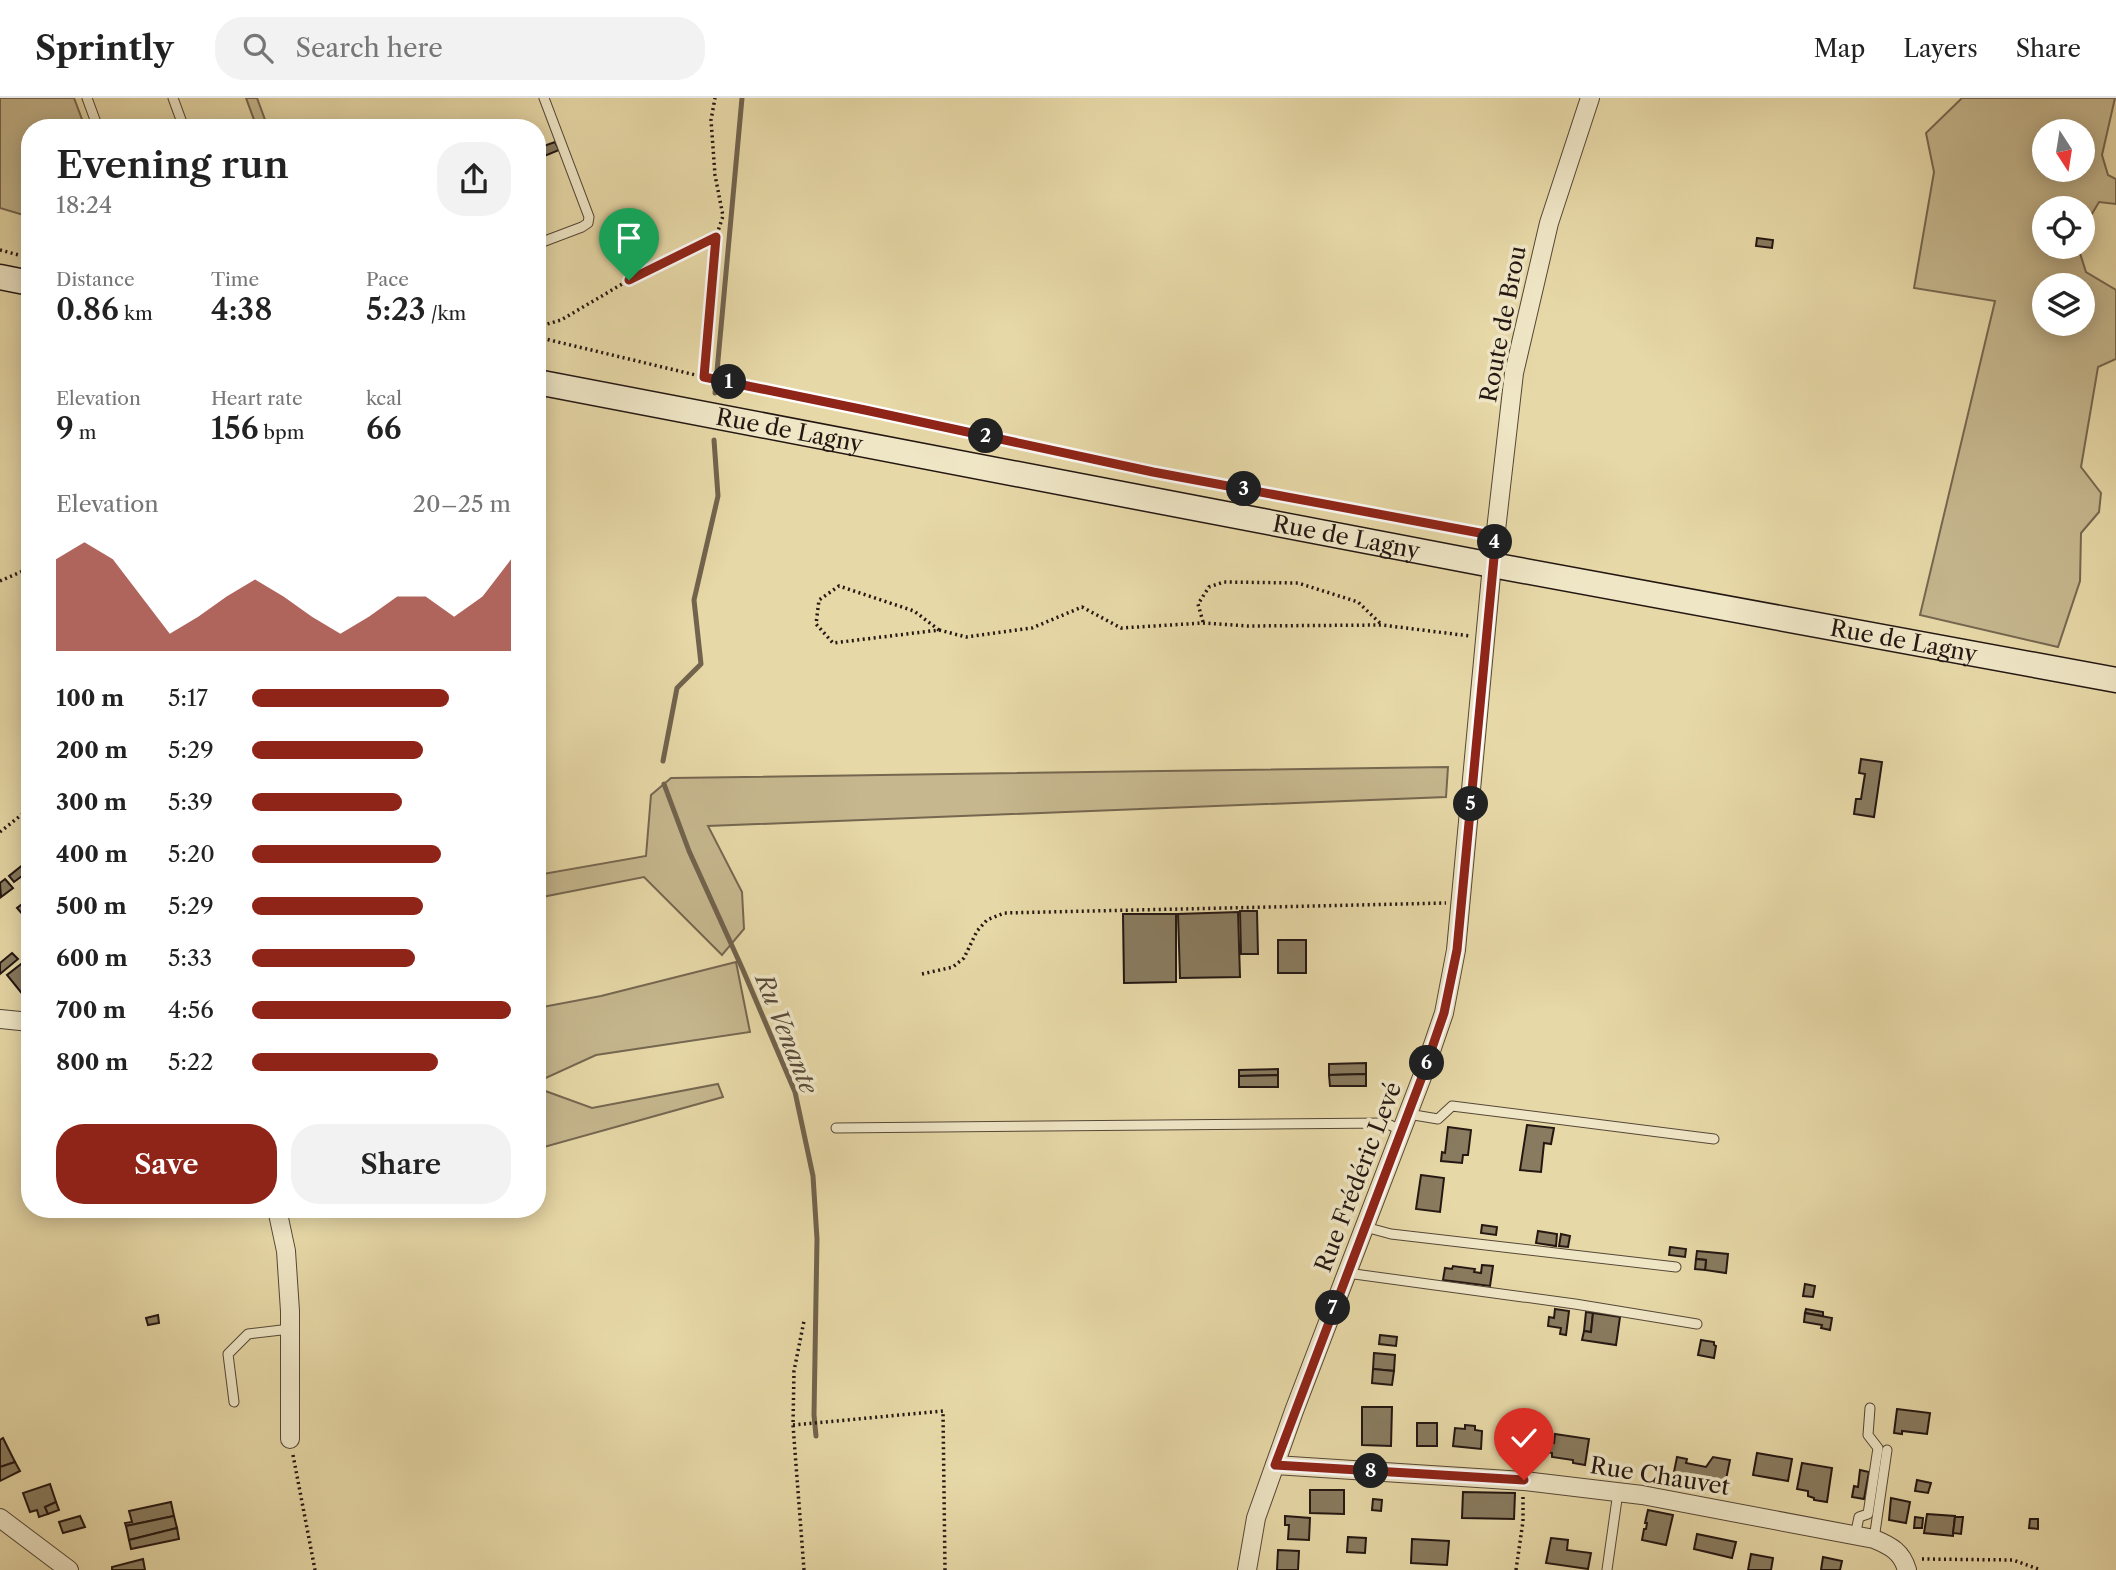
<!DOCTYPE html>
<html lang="en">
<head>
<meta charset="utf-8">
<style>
  :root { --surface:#fff; --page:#f2f2f2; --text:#222; --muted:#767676; --line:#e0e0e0; --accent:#8f2418 }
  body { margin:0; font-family:"Libre Caslon Text",serif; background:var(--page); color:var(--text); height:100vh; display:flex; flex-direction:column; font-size:26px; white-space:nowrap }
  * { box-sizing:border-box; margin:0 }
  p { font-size:23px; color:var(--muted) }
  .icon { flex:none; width:38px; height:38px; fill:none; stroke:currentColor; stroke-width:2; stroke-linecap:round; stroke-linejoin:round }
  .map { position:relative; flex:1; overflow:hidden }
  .drawer { position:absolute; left:21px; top:21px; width:525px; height:1099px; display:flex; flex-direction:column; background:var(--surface); border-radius:28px; box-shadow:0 4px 18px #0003 }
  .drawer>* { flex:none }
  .needle { width:46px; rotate:168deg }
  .buttons { position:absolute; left:2032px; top:21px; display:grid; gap:14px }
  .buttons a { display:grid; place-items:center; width:63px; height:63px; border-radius:50%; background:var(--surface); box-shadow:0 4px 18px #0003; font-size:35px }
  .pin { position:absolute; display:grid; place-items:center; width:60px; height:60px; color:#fff; margin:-72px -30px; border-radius:50% 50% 50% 0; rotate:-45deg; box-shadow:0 0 7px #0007 }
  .pin .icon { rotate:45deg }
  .km { position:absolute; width:35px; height:35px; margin:-18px; border-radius:50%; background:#222; color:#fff; font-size:19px; line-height:35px; text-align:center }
  .round { display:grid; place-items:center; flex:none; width:74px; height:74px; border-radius:28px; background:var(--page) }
  .overview { display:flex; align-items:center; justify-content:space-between; height:119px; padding:0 35px }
  h1 { font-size:38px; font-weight:600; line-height:52px }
  .metrics { display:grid; grid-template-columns:repeat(3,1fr); gap:10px; height:119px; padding:7px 35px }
  .metrics div { display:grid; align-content:center }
  .metrics b { font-size:30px; font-weight:600 }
  .metrics small { font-size:19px; font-weight:400 }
  .metrics p { font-size:19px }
  .chart { height:196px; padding:14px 35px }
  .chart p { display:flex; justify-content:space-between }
  .chart svg { width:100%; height:126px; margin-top:7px; fill:var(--accent); opacity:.7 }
  .primary-button { display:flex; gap:14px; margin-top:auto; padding:14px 35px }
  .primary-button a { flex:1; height:80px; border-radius:28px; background:var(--accent); color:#fff; font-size:28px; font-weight:600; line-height:80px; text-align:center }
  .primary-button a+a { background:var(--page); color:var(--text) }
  ul { padding:0 35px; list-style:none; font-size:23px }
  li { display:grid; grid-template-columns:112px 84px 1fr; align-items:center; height:52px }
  li i { height:18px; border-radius:9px; background:var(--accent) }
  header { display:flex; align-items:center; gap:42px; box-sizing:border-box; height:98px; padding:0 35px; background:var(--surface); border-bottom:2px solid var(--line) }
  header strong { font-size:33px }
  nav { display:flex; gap:38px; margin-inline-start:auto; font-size:24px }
  .search { width:490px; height:63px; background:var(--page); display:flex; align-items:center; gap:18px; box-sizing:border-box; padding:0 24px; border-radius:28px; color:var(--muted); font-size:26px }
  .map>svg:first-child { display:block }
</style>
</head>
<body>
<header>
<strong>Sprintly</strong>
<div class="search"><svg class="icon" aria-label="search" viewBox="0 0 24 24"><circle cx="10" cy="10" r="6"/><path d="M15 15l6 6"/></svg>Search here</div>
<nav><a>Map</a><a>Layers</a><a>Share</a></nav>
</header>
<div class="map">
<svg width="2116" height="1472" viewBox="0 0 2116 1472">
  <rect width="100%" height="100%" fill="#e7d8a7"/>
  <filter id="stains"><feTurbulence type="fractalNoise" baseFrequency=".00286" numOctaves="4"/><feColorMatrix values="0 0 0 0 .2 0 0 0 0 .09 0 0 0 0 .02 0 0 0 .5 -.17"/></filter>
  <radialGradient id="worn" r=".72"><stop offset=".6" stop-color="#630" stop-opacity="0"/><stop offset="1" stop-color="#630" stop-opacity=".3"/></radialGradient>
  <g fill="#c6b78e" stroke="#756750" stroke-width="2" fill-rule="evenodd">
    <path d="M0,0H74L83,24L67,30H30V119L0,110Z"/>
    <path d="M246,0H257L268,30H257Z"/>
    <path d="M1962,0H2115L2102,57L2108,77L2116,81V106L2099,104L2083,131L2082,110H2044V149H2078L2086,174L2116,192V261L2098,269L2081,369L2101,395L2099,414L2081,435L2080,483L2058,549L1920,517L1995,203L1914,190L1934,74L1926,35ZM2044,33H2082V72H2044ZM2082,187V226H2044V187Z"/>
    <path d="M1448,669L1446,699L708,728L742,794L744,831L722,857L644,779L537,800V777L646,758L651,697L671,680Z"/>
    <path d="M736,864L750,934L596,957L537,984V910L601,898Z"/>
    <path d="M718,986L723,999L537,1051V990L592,1010Z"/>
  </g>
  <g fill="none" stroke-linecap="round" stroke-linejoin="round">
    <g stroke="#71634d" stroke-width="5">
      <path d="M715,295L742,0"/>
      <path d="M663,663L677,590L701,566L694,502L718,398L714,342"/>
      <path d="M664,686L689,753L743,872L795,994L813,1078L817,1141L814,1317L816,1338"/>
    </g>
  </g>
  <g fill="#897b5f" stroke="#241712" stroke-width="2">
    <path d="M555,44L559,52L542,59L538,50Z"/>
    <path d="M1757,140L1773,142L1772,150L1756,148Z"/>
    <path d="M1861,661L1882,664L1874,719L1854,716L1856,701H1861L1865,676L1859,675Z"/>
    <path d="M30,761V772L14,784L9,778Z"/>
    <path d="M5,781L13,790L1,799L0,785Z"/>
    <path d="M30,800V825L17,810Z"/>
    <path d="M1240,813H1257L1258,856H1241Z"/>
    <path d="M1238,814L1240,879L1180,880L1178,816Z"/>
    <path d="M1123,816H1176V884L1124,885Z"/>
    <rect x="1278" y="842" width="28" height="33"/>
    <path d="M12,855L18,861L0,876V865Z"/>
    <path d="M30,859V893L24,898L7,877Z"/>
    <path d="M1366,965V976L1329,977V966Z"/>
    <path d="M1278,971V977L1239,978V972Z"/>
    <path d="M1366,976V988H1330L1329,977Z"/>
    <path d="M1278,977V989H1239V978Z"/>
    <path d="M1527,1027L1554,1030L1551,1046L1544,1045L1541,1074L1520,1072Z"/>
    <path d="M1448,1029L1471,1032L1468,1057H1463L1462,1065L1441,1063L1442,1054L1445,1055Z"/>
    <path d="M1421,1077L1444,1080L1440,1114L1416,1111Z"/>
    <path d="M1482,1127L1497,1129L1496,1137L1481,1135Z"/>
    <path d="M1538,1133L1557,1136L1556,1148L1536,1145Z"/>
    <path d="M1561,1136L1570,1138L1568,1149L1559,1148Z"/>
    <path d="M1670,1149L1686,1151L1685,1159L1669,1157Z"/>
    <path d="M1697,1153L1728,1156L1726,1175L1705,1172L1706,1162L1696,1161Z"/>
    <path d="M1696,1161L1706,1162L1705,1172L1695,1171Z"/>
    <path d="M1482,1167L1493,1168L1490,1188L1443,1182L1445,1170L1452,1171L1453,1168L1475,1171L1474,1174L1481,1175Z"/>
    <path d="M1805,1186L1815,1188L1813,1199L1803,1198Z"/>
    <path d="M1555,1211L1569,1213L1566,1237L1560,1236L1561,1230L1548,1228L1549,1219L1554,1220Z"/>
    <path d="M1806,1211L1823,1214V1218L1805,1215Z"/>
    <path d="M1586,1214L1593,1215L1591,1234L1584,1233Z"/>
    <path d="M1593,1215L1620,1219L1616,1247L1582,1242L1584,1233L1591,1234Z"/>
    <path d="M1805,1215L1832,1220L1830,1232L1821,1230L1822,1227L1804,1224Z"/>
    <path d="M158,1217L159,1225L148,1227L146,1220Z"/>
    <path d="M1380,1237L1397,1239L1396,1248L1379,1246Z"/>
    <path d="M1701,1242L1714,1244V1247L1716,1248L1714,1260L1698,1257Z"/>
    <path d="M1374,1255L1395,1257L1394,1273L1373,1271Z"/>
    <path d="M1373,1271L1394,1273L1392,1287L1372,1285Z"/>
    <path d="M1362,1309H1392L1391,1348L1362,1347Z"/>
    <path d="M1897,1311L1930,1315L1927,1336L1902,1333V1336L1894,1335Z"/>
    <rect x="1417" y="1325" width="20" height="23"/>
    <path d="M1465,1327L1475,1328V1332L1482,1333L1481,1351L1453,1348L1455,1330L1465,1331Z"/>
    <path d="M1555,1336L1589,1341L1585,1367L1573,1365V1362L1552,1359V1355L1546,1354L1545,1358L1522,1354L1525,1339L1554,1345Z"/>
    <path d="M3,1340L15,1364L0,1369V1342Z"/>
    <path d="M1757,1355L1792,1361L1788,1383L1753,1377Z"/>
    <path d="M1677,1359L1687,1361L1686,1365L1706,1369L1713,1359L1730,1362L1724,1391L1673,1379Z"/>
    <path d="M15,1364L20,1373L0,1383V1369Z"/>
    <path d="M1802,1365L1832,1370L1827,1404L1814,1402V1400L1808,1398V1393L1797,1391Z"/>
    <path d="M1860,1372L1869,1374L1864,1401L1852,1399L1854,1388L1858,1389Z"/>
    <path d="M1917,1382L1931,1385L1928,1395L1915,1393Z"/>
    <path d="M50,1386L56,1404L45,1409L48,1416L39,1419L37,1412L30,1414L23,1395Z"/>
    <path d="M1310,1392H1344V1416L1310,1415Z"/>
    <path d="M1463,1394L1515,1395L1514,1421L1462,1420Z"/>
    <path d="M1891,1400L1910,1404L1906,1425L1889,1422Z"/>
    <path d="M1373,1401L1382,1402L1381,1413L1372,1412Z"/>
    <path d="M56,1404L59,1412L48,1416L45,1409Z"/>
    <path d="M171,1404L174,1418L126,1428L125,1425L132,1424L129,1413Z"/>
    <path d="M1648,1412L1673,1417L1666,1447L1642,1442L1644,1431H1646L1647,1425H1645Z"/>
    <path d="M1927,1416L1955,1418L1953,1438L1924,1435Z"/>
    <path d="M80,1418L85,1429L63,1435L59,1424Z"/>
    <path d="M174,1418L177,1430L129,1442L126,1428Z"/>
    <path d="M1285,1418L1310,1420L1309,1442L1288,1441L1289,1427H1285Z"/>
    <path d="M1915,1419L1923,1420L1922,1430H1914Z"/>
    <path d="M1955,1419H1963L1961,1436L1953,1435Z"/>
    <path d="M2030,1421H2038V1431L2029,1430Z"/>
    <path d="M177,1430L179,1441L131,1451L129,1442Z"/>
    <path d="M1697,1436L1736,1444L1732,1460L1694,1451Z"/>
    <path d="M1348,1439L1366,1440L1365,1455L1347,1454Z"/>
    <path d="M1551,1440L1568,1442L1567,1452L1591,1455L1588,1471L1546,1465Z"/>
    <path d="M1412,1441L1449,1443L1447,1467L1411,1465Z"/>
    <path d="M1278,1452L1299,1453L1298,1472H1277Z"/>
    <path d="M1751,1456L1773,1460L1771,1472H1748Z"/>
    <path d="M1823,1459L1842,1463L1840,1472H1821Z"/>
    <path d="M143,1461L145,1472H112V1469Z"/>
  </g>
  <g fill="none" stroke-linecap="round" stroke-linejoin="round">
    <g stroke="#554737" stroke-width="11">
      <g id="lane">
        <path d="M87,0L98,30"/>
        <path d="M173,0L184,30"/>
        <path d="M537,146L582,129L588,125L589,119L544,0"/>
        <path d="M1408,1016L1438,1021L1452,1008L1714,1041"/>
        <path d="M836,1030L1386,1025L1402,1033"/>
        <path d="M1365,1129L1391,1136L1676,1169"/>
        <path d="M1347,1175L1575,1206L1697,1226"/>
        <path d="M234,1304L228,1256L248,1236L290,1231"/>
        <path d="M1855,1438L1859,1419L1868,1416L1878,1350L1868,1337L1870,1310"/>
        <path d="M1874,1441L1887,1352"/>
        <path d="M1607,1472L1618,1394"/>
      </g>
    </g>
    <g stroke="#554737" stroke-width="20">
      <g id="street">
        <path d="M0,921L30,924"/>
        <path d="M277,1111L286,1153L290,1213V1341"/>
        <path d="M1275,1367L1524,1383L1642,1397L1874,1441C1891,1448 1902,1454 1907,1472"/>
        <path d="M0,1420L69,1472"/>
        <path d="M1247,1472L1256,1420L1294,1313L1422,979L1444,915L1456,852L1492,467L1514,275L1549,125L1590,0"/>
      </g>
    </g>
    <g stroke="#241712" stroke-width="27">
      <g id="secondary">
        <path d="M0,179L30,185"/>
        <path id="s1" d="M537,284L1492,467L2116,582"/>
      </g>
    </g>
    <g stroke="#241712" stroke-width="3.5" stroke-dasharray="2 3.5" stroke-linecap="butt">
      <path d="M0,152L30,160"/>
      <path d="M537,229L561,222L629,182L716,139L723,118L715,77L711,22L715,0"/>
      <path d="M537,239L704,279L865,311L1153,374L1481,435"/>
      <path d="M704,279L716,139"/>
      <path d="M0,483L30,470"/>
      <path d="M1203,524L1198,506L1209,489L1224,484L1298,485L1358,504L1382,527"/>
      <path d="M939,532L914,513L839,488L819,502L816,526L833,545L939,532L966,539L1032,530L1082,509L1121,530L1203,525L1248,528L1382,527L1470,538"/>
      <path d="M0,734L30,710"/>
      <path d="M922,876L953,869L964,860L977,833L987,822L1004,815L1446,805"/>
      <path d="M793,1327L943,1313L945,1472"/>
      <path d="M293,1357L315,1472"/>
      <path d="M1922,1461L2013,1462L2041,1472"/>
      <path d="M804,1472L793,1327L794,1273L804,1223"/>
      <path d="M1516,1472L1523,1423V1398"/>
    </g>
    <use href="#lane" stroke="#efe6c6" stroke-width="9"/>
    <use href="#street" stroke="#efe6c6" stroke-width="18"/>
    <use href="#secondary" stroke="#efe6c6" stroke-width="24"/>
  </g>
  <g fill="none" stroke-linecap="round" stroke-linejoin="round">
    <g stroke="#fff" stroke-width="14">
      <path id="route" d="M629,182L716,139L704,279L865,312L1153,374L1496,438L1457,852L1444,915L1422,979L1275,1367L1524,1382"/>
    </g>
    <use href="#route" stroke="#8f2418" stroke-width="9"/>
  </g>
  <g text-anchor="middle" stroke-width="7" stroke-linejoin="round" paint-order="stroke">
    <g font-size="23" fill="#241712" stroke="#efe6c6">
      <text transform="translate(1503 226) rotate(-79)" y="8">Route de Brou</text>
      <text dy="8" stroke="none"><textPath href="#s1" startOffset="257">Rue de Lagny</textPath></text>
      <text dy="8" stroke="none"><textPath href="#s1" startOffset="824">Rue de Lagny</textPath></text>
      <text dy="8" stroke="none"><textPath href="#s1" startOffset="1391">Rue de Lagny</textPath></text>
      <text transform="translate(1358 1079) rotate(-69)" y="8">Rue Frédéric Levé</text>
      <text transform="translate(1660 1378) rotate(9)" y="8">Rue Chauvet</text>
    </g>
    <g font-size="24" font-style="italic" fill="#584a39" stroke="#efe6c6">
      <text transform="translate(786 936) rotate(68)" y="8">Ru Venante</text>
    </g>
  </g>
  <rect width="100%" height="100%" filter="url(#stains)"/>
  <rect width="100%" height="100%" fill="url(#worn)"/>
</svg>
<div class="buttons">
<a><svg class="needle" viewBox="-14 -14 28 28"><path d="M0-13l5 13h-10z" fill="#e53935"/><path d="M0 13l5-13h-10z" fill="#767676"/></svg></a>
<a><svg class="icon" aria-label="locate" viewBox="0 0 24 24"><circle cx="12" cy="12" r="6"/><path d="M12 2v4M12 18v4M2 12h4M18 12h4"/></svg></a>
<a><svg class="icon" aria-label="layers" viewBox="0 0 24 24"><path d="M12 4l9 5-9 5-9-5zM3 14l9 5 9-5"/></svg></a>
</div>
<div class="pin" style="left:629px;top:182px;background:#1e9e55"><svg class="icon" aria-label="arrive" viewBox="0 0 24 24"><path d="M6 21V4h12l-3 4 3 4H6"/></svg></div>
<div class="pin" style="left:1524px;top:1382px;background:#d93025"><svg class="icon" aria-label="check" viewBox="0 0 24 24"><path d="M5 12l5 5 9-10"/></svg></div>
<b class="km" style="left:729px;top:284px">1</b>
<b class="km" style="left:986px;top:338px">2</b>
<b class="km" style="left:1244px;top:391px">3</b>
<b class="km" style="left:1495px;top:444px">4</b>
<b class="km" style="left:1471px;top:706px">5</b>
<b class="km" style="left:1427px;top:965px">6</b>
<b class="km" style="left:1333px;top:1210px">7</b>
<b class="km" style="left:1371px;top:1373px">8</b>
<section class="drawer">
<div class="overview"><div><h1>Evening run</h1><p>18:24</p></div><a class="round"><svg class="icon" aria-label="share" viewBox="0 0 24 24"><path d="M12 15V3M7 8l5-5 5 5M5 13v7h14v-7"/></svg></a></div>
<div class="metrics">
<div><p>Distance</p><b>0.86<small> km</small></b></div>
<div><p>Time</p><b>4:38</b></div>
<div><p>Pace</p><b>5:23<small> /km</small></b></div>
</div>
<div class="metrics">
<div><p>Elevation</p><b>9<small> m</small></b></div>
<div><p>Heart rate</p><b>156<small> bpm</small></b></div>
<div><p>kcal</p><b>66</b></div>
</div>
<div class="chart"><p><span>Elevation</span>20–25 m</p>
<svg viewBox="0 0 160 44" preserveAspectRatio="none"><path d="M0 44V12L10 6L20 12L30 25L40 38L50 32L60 25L70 19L80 25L90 32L100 38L110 32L120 25L130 25L140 32L150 25L160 12V44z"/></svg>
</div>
<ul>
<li><b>100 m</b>5:17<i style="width:76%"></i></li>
<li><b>200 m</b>5:29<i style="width:66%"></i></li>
<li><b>300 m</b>5:39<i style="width:58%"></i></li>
<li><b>400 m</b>5:20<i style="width:73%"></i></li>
<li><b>500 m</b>5:29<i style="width:66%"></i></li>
<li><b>600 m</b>5:33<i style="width:63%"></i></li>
<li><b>700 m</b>4:56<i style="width:100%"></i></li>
<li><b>800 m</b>5:22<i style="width:72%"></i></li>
</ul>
<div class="primary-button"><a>Save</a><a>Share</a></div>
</section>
</div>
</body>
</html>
